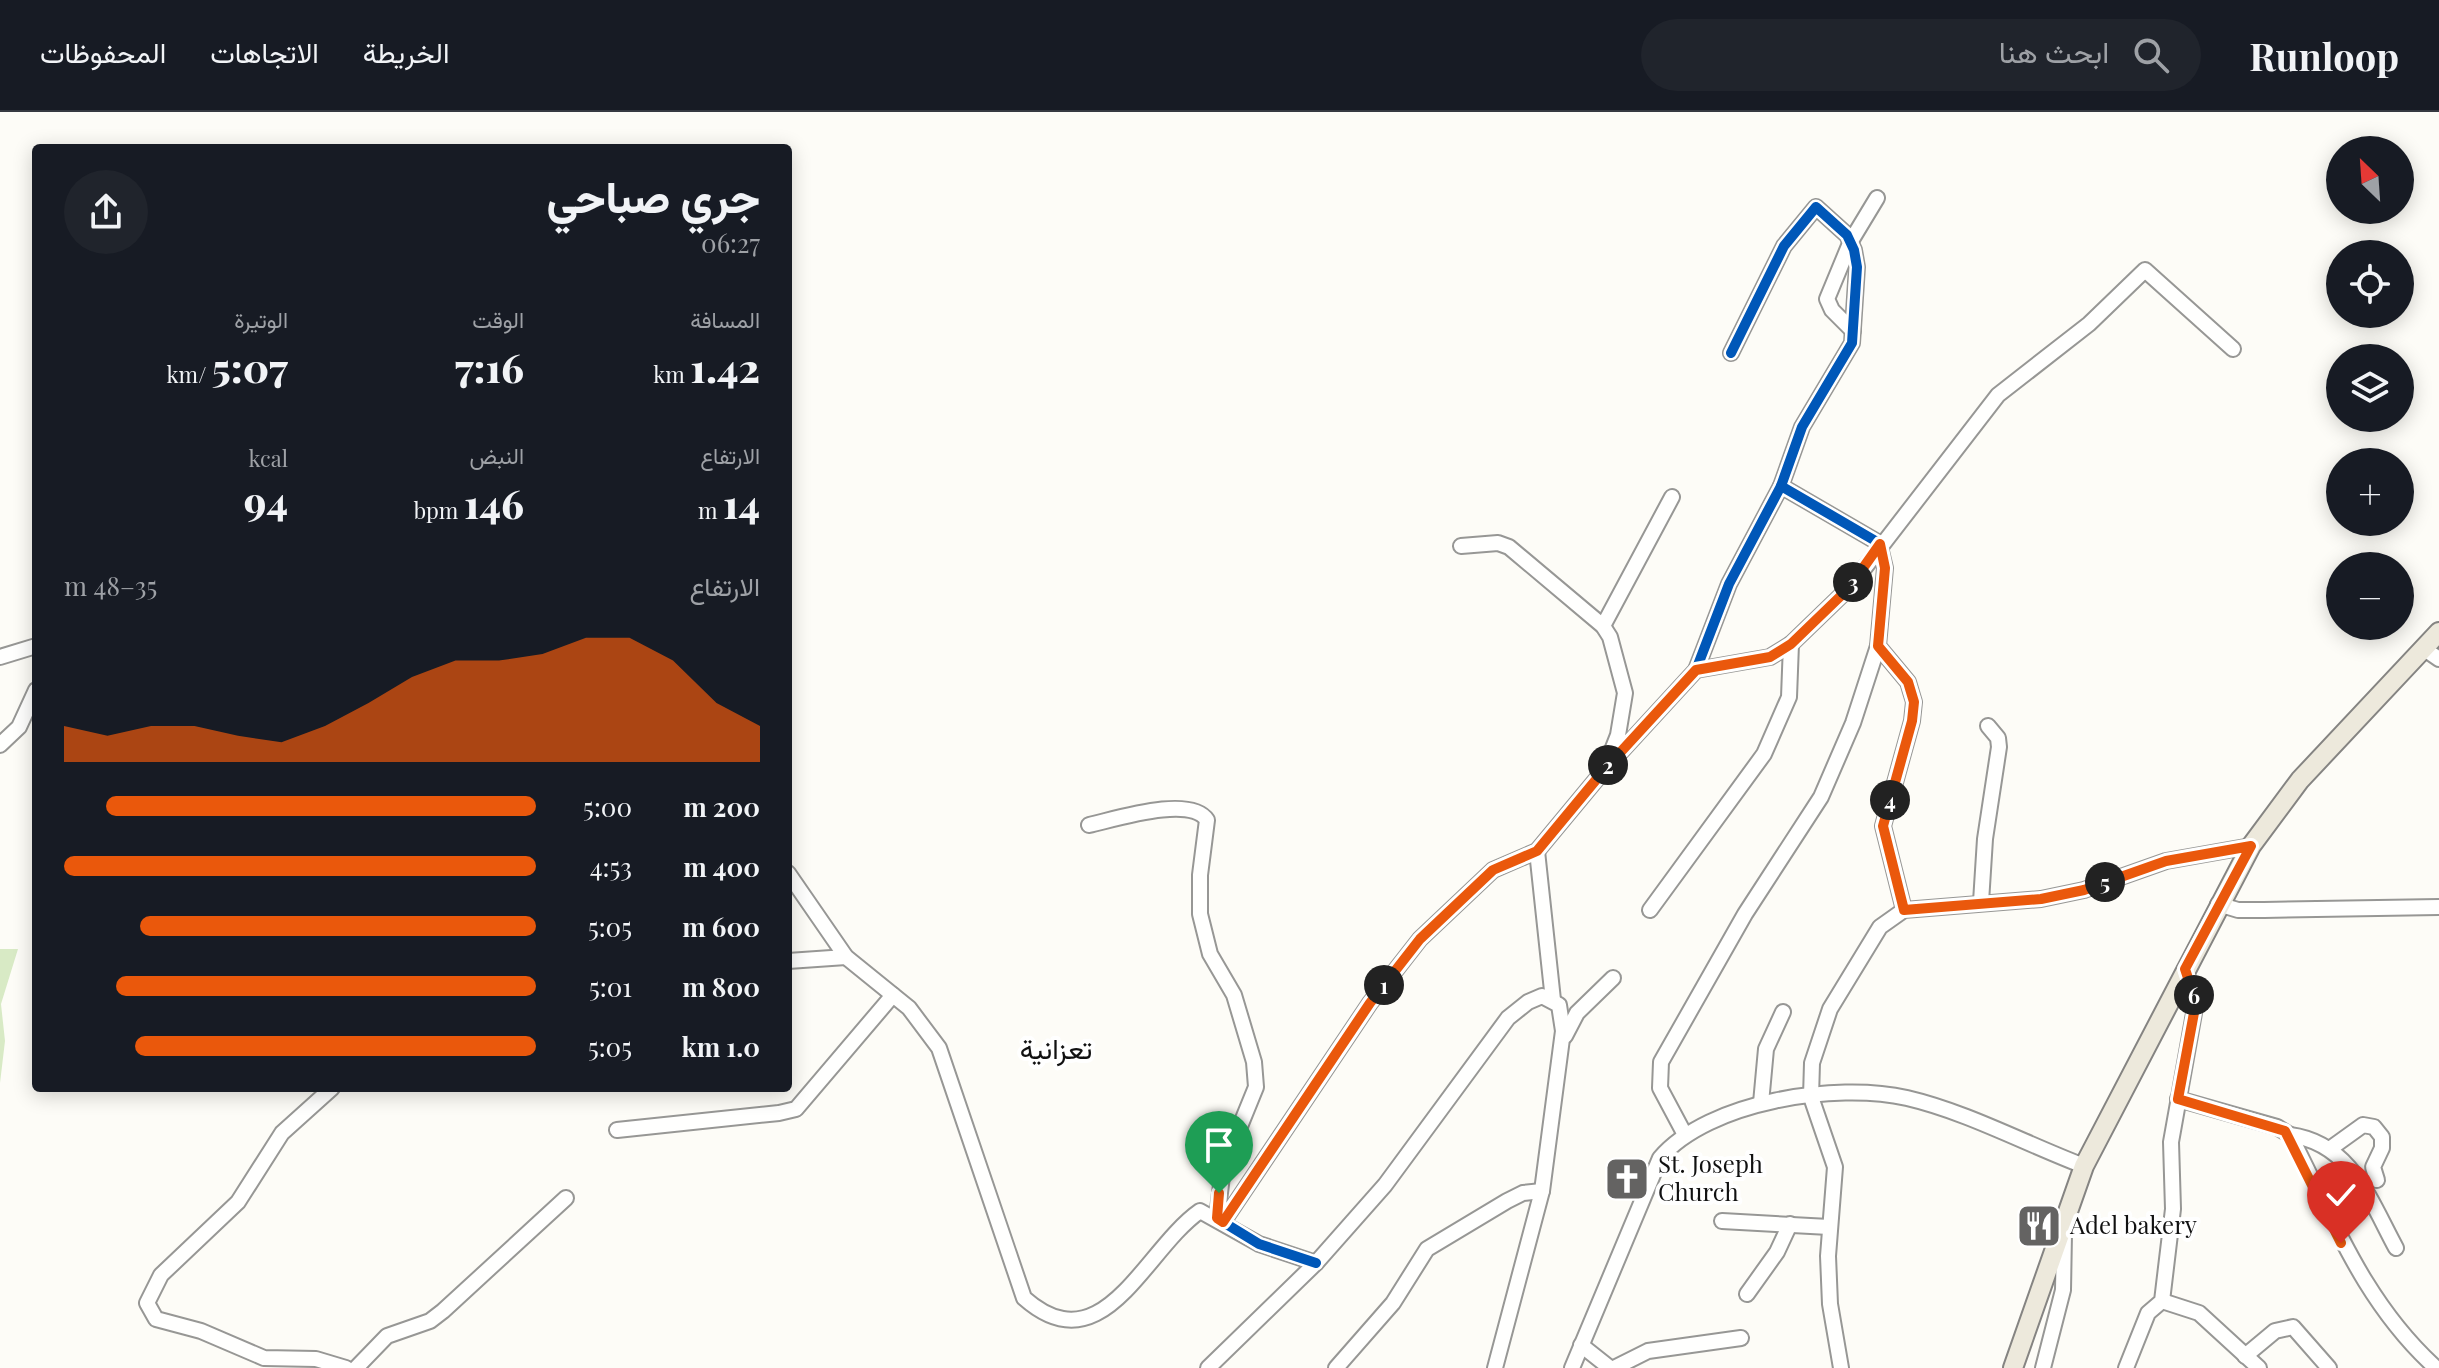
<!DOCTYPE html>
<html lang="ar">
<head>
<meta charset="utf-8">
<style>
  :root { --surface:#171b24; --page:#20242c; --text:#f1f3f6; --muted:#9ea1a6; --line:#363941; --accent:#ea580c }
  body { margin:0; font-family:"Playfair Display",Vazirmatn,serif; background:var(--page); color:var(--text); direction:rtl; height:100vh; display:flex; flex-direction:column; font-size:30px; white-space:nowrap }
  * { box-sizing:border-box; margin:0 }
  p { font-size:26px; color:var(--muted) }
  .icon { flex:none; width:44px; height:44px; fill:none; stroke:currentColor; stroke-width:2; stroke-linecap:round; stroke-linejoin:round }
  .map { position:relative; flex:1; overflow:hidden; direction:ltr }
  .panel { position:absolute; left:32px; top:32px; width:760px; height:948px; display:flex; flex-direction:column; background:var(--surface); border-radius:8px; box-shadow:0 4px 20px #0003; direction:rtl }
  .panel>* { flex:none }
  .needle { width:52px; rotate:335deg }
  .tools { position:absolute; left:2326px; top:24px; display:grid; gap:16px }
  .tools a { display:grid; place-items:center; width:88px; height:88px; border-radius:50%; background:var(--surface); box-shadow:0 4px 20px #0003; font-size:40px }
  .pin { position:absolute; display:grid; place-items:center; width:68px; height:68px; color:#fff; margin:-82px -34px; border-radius:50% 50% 50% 0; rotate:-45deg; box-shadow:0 0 8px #0007 }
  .pin .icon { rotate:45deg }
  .km { position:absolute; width:40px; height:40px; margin:-20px; border-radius:50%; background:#222; color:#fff; font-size:22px; line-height:40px; text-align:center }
  .round { display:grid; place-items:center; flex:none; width:84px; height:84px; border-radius:42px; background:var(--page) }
  .head { display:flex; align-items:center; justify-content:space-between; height:136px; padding:0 32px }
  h1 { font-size:44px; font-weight:800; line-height:60px }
  .figures { display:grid; grid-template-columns:repeat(3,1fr); gap:12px; height:136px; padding:8px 32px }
  .figures div { display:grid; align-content:center }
  .figures b { font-size:40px; font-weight:800 }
  .figures small { font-size:22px; font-weight:400 }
  .figures p { font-size:22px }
  .chart { height:224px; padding:16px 32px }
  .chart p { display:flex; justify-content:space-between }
  .chart svg { width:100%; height:144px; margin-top:8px; fill:var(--accent); opacity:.7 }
  ul { padding:0 32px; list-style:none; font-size:26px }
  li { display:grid; grid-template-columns:128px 96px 1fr; align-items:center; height:60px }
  li i { height:20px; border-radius:10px; background:var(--accent) }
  header { display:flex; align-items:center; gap:48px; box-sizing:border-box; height:112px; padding:0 40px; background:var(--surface); border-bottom:2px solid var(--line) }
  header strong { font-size:38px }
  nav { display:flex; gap:44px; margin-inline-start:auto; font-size:28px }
  .search { width:560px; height:72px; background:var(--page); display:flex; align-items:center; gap:20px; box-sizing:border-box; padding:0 28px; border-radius:44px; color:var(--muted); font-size:30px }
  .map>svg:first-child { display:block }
</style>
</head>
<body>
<header>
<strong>Runloop</strong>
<div class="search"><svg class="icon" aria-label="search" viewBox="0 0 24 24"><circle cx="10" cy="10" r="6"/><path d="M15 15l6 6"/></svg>ابحث هنا</div>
<nav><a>الخريطة</a><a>الاتجاهات</a><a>المحفوظات</a></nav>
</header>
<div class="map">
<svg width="2439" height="1256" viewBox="0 0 2439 1256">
  <rect width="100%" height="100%" fill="#fdfcf7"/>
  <path fill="#d8eac5" d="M0,837H18L1,892L5,929L0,971Z"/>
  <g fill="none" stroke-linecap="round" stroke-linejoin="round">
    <g stroke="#979795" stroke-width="18">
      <g id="minor">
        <path d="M1853,219L1832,198L1827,187L1851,129L1877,86"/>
        <path d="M1731,241L1784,134L1816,95L1847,123L1854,138L1857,155L1852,231L1802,315L1781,374L1879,431L1885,456L1878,534L1908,570L1914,590L1912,609L1883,714L1904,798"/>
        <path d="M1461,434L1498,431L1509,435L1603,514L1610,525L1625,581L1618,623L1609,646"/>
        <path d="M1603,514L1672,385"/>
        <path d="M1791,532L1849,476L1998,283L2089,212L2145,158L2233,237"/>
        <path d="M2423,536L2439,547"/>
        <path d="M0,545L36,534"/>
        <path d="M0,633L19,615L36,578"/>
        <path d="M1089,713C1116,707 1190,683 1207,708L1200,763V802L1210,842L1234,883L1254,950L1256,975L1223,1056L1217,1106"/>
        <path d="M1537,739L1553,888"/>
        <path d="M788,761L846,845L909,896L939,936L1024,1186C1103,1256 1144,1138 1200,1099L1259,1132L1316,1151"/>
        <path d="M1981,790L1985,727L1999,635L1998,626L1988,614"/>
        <path d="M2218,792L2238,798H2264L2439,795"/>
        <path d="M1650,798L1764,642L1789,585L1791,532L1770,545L1696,558"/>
        <path d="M788,849L846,845"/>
        <path d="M1565,924L1577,901L1613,866"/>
        <path d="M332,976L282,1021L238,1090L161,1163L147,1191L156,1207L201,1219L264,1246L316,1247L346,1256"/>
        <path d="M2178,987L2277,1015L2290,1023C2333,1107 2364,1191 2436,1256"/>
        <path d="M1761,991L1766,937L1783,900"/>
        <path d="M617,1018L779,1001L796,997L893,883"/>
        <path d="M1684,1021L1660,976L1661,950L1745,802L1821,685L1853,611L1878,534"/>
        <path d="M2290,1023C2351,1031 2370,1088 2396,1136"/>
        <path d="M2331,1036L2363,1013L2374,1015L2382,1025V1036L2373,1055L2377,1068"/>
        <path d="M1722,1109L1829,1115"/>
        <path d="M1223,1110L1370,891L1420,827L1493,758L1537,739L1605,657L1696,558L1729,472L1781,374"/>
        <path d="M1747,1182L1777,1140L1790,1112"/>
        <path d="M2162,1189L2199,1201L2259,1256"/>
        <path d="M1581,1233L1610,1256"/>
        <path d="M2245,1244L2275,1219L2293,1215L2329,1256"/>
        <path d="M356,1256L387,1224L430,1209L443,1199L566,1086"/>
        <path d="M1208,1256L1316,1151L1385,1073L1508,906L1528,890L1542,884L1559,893L1563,919L1542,1079L1495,1256"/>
        <path d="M1336,1256L1393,1191L1427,1137L1507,1089L1523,1081L1542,1079"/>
        <path d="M1572,1256L1660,1046C1709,989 1836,970 1907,986C1967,1000 2026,1032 2084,1054"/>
        <path d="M1614,1256L1648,1239L1741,1226"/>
        <path d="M1841,1256L1830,1192L1828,1144L1835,1055L1811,985L1812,951L1830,897L1880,815L1904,798L2041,787L2084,778L2166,749L2251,734"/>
        <path d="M2043,1256L2063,1178L2064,1122"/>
        <path d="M2126,1256L2148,1201L2162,1189L2173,1097L2171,1030L2196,890L2185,857"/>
      </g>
    </g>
    <g stroke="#858482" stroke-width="22">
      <path id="major" d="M2013,1256L2084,1054L2251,734L2300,668L2439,520"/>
    </g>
    <use href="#minor" stroke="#fffffe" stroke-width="14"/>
    <use href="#major" stroke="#ede9dc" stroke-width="18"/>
    <g stroke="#fff" stroke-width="15">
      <g id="cycleway">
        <path d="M1731,241L1784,134L1816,95L1847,123L1854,138L1857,155L1852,231L1802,315L1781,374L1879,431L1885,456L1878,534L1908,570L1914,590L1912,609L1883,714L1904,798"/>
        <path d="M1316,1151L1259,1132L1223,1110L1370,891L1420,827L1493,758L1537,739L1605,657L1696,558L1729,472L1781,374"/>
      </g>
    </g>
    <use href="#cycleway" stroke="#0057b8" stroke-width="10"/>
  </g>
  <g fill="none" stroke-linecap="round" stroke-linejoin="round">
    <g stroke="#fff" stroke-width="16">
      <path id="route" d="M1219,1081L1217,1106L1223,1110L1370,891L1420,827L1493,758L1537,739L1605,657L1696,558L1770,545L1791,532L1849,476L1880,432L1885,456L1878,534L1908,570L1914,590L1912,609L1883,714L1904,798L2041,787L2084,778L2166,749L2251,734L2185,857L2196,890L2178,987L2285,1019L2341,1131"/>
    </g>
    <use href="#route" stroke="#ea580c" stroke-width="10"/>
  </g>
  <defs>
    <g id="church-square" transform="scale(2.3)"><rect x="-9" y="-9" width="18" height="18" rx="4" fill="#646362" stroke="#fff"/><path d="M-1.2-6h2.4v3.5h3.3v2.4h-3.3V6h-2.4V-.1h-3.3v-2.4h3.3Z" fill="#fff"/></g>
    <g id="restaurant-square" transform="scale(2.3)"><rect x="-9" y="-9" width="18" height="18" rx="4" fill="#646362" stroke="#fff"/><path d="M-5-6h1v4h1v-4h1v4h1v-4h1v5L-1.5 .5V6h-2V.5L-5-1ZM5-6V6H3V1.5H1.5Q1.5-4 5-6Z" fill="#fff"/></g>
  </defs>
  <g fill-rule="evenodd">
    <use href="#church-square" x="1627" y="1067"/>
    <use href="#restaurant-square" x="2039" y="1114"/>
  </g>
  <g text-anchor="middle" stroke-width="8" stroke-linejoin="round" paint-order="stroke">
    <g font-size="24" fill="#111" stroke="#fff" text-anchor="start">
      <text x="1658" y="1061">St. Joseph<tspan x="1658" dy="28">Church</tspan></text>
      <text x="2070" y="1122">Adel bakery</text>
    </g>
    <g font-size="28" fill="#111" stroke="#fff">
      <text x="1056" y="947">تعزانية</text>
    </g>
  </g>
</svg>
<div class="tools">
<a><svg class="needle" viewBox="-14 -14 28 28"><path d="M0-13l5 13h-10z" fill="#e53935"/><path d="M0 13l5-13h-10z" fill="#9ea1a6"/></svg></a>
<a><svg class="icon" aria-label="locate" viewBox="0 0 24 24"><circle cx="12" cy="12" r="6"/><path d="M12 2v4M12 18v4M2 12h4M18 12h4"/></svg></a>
<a><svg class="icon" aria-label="layers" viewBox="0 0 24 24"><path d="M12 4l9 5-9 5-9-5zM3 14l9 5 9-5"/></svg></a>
<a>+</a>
<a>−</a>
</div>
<div class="pin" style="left:1219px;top:1081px;background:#1e9e55"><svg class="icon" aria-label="arrive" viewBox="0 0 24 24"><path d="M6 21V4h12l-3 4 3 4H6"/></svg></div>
<div class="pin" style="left:2341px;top:1131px;background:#d93025"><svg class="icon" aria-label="check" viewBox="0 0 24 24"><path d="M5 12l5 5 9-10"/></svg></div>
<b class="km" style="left:1384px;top:873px">1</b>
<b class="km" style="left:1608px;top:653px">2</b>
<b class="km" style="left:1853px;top:470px">3</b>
<b class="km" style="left:1890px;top:688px">4</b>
<b class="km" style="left:2105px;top:770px">5</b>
<b class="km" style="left:2194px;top:883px">6</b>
<section class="panel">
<div class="head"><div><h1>جري صباحي</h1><p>06:27</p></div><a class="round"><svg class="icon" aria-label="share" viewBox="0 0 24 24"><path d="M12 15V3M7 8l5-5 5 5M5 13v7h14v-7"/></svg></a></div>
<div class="figures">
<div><p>المسافة</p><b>1.42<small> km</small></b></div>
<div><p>الوقت</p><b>7:16</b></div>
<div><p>الوتيرة</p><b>5:07<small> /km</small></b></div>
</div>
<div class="figures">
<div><p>الارتفاع</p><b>14<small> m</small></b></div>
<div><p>النبض</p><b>146<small> bpm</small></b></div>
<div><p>kcal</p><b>94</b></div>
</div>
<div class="chart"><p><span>الارتفاع</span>35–48 m</p>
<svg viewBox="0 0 160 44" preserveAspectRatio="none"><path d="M0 44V33L10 36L20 33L30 33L40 36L50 38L60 33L70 26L80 18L90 13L100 13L110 11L120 6L130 6L140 13L150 26L160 33V44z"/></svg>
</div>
<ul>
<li><b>200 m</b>5:00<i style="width:91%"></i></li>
<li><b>400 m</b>4:53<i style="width:100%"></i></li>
<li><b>600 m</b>5:05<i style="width:84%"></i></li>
<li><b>800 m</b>5:01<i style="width:89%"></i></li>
<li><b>1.0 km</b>5:05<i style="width:85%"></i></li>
</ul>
</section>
</div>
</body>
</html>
